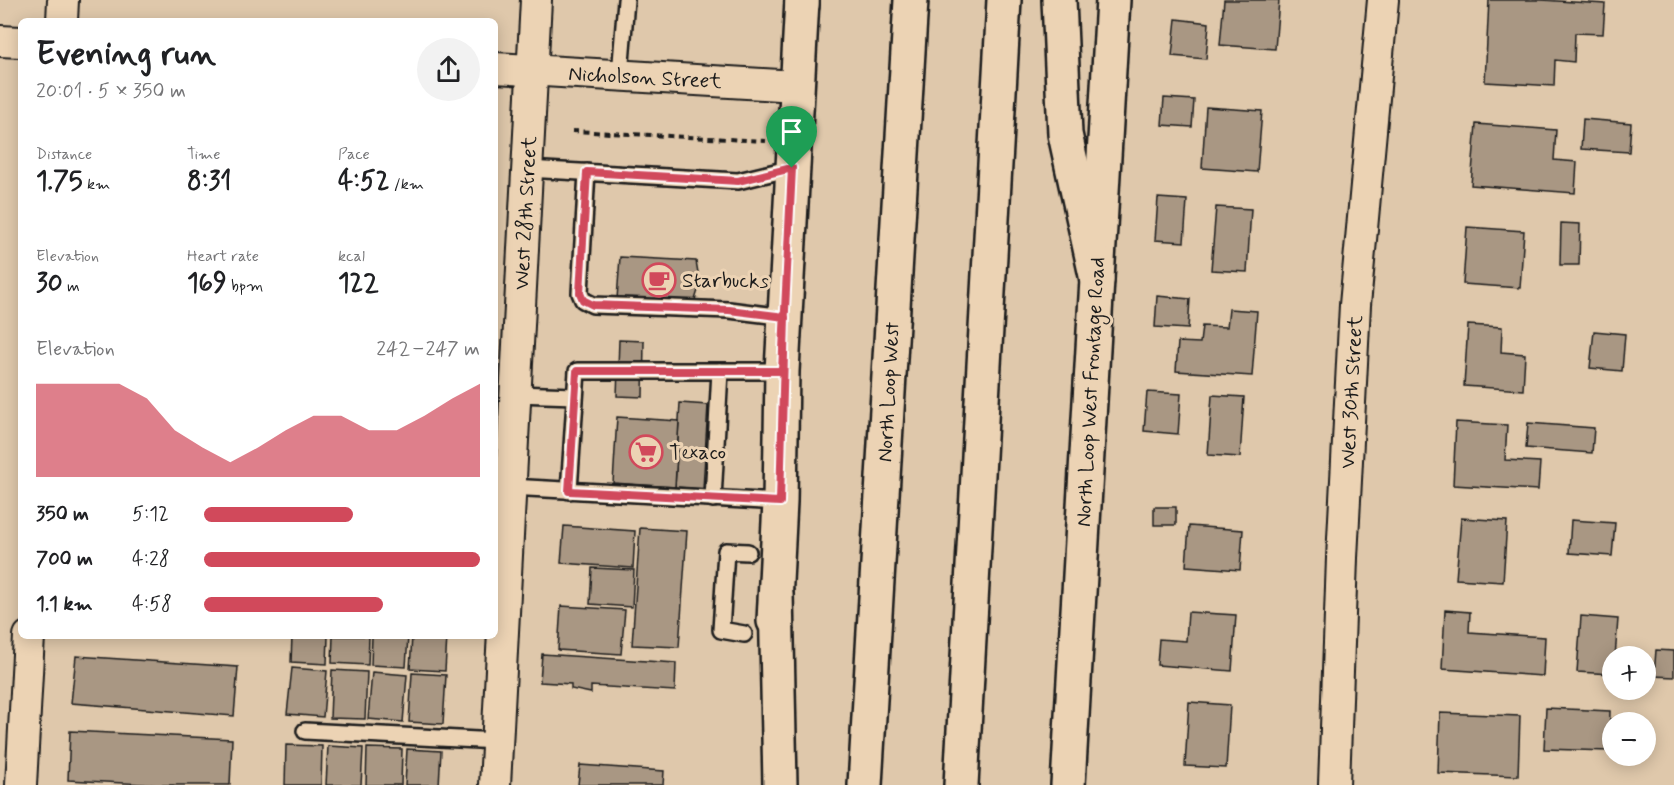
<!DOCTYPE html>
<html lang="en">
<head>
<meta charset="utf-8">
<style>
  :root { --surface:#fff; --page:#f2f2f2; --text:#202124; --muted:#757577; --accent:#d1495b }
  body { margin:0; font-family:Mynerve,sans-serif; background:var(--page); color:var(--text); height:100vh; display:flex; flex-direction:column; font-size:22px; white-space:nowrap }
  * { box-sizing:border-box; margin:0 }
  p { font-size:20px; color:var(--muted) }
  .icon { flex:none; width:33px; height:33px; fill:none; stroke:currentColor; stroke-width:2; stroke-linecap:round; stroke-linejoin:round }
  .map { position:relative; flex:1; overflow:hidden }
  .details { position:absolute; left:18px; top:18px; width:480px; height:621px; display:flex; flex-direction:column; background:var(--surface); border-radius:9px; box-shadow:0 3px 15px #0003 }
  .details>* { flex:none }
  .controls { position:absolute; left:1602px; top:646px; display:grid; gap:12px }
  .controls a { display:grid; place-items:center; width:54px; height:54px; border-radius:50%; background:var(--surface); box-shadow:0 3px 15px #0003; font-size:30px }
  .pin { position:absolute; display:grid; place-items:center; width:51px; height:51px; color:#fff; margin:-62px -26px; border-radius:50% 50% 50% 0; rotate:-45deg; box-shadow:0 0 6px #0007 }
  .pin .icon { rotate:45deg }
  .round { display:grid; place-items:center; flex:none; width:63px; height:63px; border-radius:32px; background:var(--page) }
  .head { display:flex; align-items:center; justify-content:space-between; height:102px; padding:0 18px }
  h1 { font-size:33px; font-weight:700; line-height:45px }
  .metrics { display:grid; grid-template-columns:repeat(3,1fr); gap:9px; height:102px; padding:6px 18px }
  .metrics div { display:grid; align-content:center }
  .metrics b { font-size:26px; font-weight:700 }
  .metrics small { font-size:16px; font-weight:400 }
  .metrics p { font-size:16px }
  .chart { height:168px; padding:12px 18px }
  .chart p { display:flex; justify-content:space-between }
  .chart svg { width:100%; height:108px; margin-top:6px; fill:var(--accent); opacity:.7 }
  ul { padding:0 18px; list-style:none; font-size:20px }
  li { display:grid; grid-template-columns:96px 72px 1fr; align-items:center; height:45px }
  li i { height:15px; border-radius:8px; background:var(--accent) }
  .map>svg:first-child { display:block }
</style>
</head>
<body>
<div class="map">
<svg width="1674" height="785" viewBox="0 0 1674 785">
  <rect width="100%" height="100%" fill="#dfc8ab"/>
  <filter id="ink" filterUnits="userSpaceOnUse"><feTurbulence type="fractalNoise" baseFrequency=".0167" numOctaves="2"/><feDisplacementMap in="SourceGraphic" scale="12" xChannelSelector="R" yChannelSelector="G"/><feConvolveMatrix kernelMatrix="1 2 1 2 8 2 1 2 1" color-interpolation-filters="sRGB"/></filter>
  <g filter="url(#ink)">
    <g fill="#a99783" stroke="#1c1c1c" stroke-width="1.5">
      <path d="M1224,0H1279L1275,49L1220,45Z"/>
      <path d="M1489,0H1542L1605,4L1603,34L1575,33L1574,62L1555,60L1554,86L1485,82Z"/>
      <path d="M1176,19L1209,23L1206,59L1172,56Z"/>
      <path d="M1164,98L1194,100L1192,127L1162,125Z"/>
      <path d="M1206,107L1262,111L1257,172L1202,168Z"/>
      <path d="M1583,119L1631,123L1629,152L1581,149Z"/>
      <path d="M1476,124L1556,130L1554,160L1577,162L1575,193L1471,185Z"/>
      <path d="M1158,198L1187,200L1184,242L1155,240Z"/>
      <path d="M1216,207L1251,209L1247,272L1211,270Z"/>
      <path d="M1561,223L1580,224L1579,265H1560Z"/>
      <path d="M1467,227L1524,231L1520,288L1463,284Z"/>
      <path d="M620,257L696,261L700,284L694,303L617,299Z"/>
      <path d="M1157,296L1190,299L1188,329L1155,327Z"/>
      <path d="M1229,309L1257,311L1252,376L1176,371L1178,342L1200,343L1202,326L1227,327Z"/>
      <path d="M1468,325L1502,327L1501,352L1525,354L1523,390L1464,386Z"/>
      <path d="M1594,331L1625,334L1622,371L1590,368Z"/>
      <path d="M619,340L644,341L643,397L617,396Z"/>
      <path d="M1147,392L1181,394L1178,434L1144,431Z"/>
      <path d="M1212,395L1244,397L1240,457L1208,455Z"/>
      <path d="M680,403L708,405L703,489L675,487Z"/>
      <path d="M617,417L679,421L675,487L613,483Z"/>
      <path d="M1456,422L1507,425L1505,460L1540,462L1538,490L1453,485Z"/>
      <path d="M1528,423L1594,428L1592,453L1526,448Z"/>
      <rect x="1154" y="507" width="22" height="18"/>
      <path d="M1461,518L1507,521L1503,582L1456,579Z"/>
      <path d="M1571,520L1615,523L1612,556L1569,553Z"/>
      <path d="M564,526L635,531L633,568L561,563Z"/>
      <path d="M1189,526L1243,530L1240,570L1186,566Z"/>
      <path d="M640,528L687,531L679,647L632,645Z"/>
      <path d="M592,568L634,570L632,607L590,604Z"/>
      <path d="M561,606L625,610L621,654L558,650Z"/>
      <path d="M1445,610L1470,612L1469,632L1545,637L1543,676L1442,669Z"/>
      <path d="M1188,612L1236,615L1232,671L1157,665L1159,639L1186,641Z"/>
      <path d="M1581,616L1618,619L1615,657H1612V674L1577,672Z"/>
      <path d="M292,636H328L327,664L291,662Z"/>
      <path d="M333,636H369L368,665L332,663Z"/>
      <path d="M372,636H408L406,667L371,665Z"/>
      <path d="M412,636H447L445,671L410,669Z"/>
      <path d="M1656,650L1674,651V677L1654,676Z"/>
      <path d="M542,654L676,663L675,691L591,686V693L571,689V684L540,682Z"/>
      <path d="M76,656L238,667L234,716L71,703Z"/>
      <path d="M292,668L327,671L323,717L287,714Z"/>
      <path d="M332,670L367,672L365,719L330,718Z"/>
      <path d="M372,672L407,675L403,722L368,719Z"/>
      <path d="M412,673L446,675L443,724L409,722Z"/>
      <path d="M1189,702L1230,705L1226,768L1185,766Z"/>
      <path d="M1546,708L1610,711L1609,751L1544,749Z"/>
      <path d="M1440,713L1520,716L1518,776L1438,773Z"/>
      <path d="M70,731L232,739L230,785H161L68,780Z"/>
      <path d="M286,745L322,746L321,785H285Z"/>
      <path d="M328,746L363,748L361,785H326Z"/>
      <path d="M367,748L402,749L401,785H366Z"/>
      <path d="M407,749L441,751L439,785H405Z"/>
      <path d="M580,765L664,771L663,785H578Z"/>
    </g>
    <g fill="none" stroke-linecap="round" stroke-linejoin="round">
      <g stroke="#1c1c1c" stroke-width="20">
        <g id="service">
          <path d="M620,75L626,0"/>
          <path d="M527,169L738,181L792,168"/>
          <path d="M587,172L580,293L583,300L593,305L729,310L785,317"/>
          <path d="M515,394L575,396"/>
          <path d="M510,487L780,502"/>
          <path d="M569,491L577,371H782"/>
          <path d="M713,499L720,371"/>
          <path d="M744,634L721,630L726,551L748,552"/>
          <path d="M305,731L497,741"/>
        </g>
      </g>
      <g stroke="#1c1c1c" stroke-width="34">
        <g id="minor">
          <path d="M62,21L63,0"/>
          <path d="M0,41L21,42"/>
          <path d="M495,68L796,86"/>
          <path d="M21,785L29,636"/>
          <path d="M495,785L536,0"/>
          <path d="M1334,785L1342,558L1355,305L1383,0"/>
        </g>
      </g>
      <g stroke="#1c1c1c" stroke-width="38">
        <g id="secondary">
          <path d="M774,621L780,502L782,371L802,0"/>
          <path d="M1068,785L1113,0"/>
        </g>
      </g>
      <g stroke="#1c1c1c" stroke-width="38">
        <g id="motorway">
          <path d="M1059,0L1065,134L1097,280"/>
          <path d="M802,5V0"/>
          <path d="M776,593L780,785"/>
          <path d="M865,785L911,0"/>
          <path d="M961,785L1004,0"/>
        </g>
      </g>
      <path stroke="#1c1c1c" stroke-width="4" stroke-dasharray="6 4.5" stroke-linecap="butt" d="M572,131L766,141"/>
      <use href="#service" stroke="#ecd3b4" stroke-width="15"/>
      <use href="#minor" stroke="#ecd3b4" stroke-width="30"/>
      <use href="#secondary" stroke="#ecd3b4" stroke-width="33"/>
      <use href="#motorway" stroke="#ecd3b4" stroke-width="33"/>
    </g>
  </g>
  <g fill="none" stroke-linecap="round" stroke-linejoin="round" filter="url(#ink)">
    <g stroke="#fff" stroke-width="12">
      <path id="route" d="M792,168L782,371H577L569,491L780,502L785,317L729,310L593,305L583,300L580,293L587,172L738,181L792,168"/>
    </g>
    <use href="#route" stroke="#d1495b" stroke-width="8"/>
  </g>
  <defs>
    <g id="cafe-ring" transform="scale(1.725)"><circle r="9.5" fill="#ecd3b4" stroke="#d1495b" stroke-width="1.5"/><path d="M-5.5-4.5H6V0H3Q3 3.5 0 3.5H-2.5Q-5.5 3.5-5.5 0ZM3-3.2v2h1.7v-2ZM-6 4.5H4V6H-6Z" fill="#d1495b"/></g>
    <g id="supermarket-ring" transform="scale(1.725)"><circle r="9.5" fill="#ecd3b4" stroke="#d1495b" stroke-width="1.5"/><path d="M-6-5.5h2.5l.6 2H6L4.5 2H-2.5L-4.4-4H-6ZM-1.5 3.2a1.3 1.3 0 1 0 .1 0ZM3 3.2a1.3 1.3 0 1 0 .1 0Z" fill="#d1495b"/></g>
  </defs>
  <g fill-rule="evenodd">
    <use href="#cafe-ring" x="659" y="280"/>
    <use href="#supermarket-ring" x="646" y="452"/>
  </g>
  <g text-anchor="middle" stroke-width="6" stroke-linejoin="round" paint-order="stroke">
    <g font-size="21" fill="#1c1c1c" stroke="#ecd3b4">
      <text transform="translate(645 77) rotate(3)" y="7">Nicholson Street</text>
      <text transform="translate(525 213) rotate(-87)" y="7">West 28th Street</text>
      <text transform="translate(888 392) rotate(-87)" y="7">North Loop West</text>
      <text transform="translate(1090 392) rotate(-87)" y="7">North Loop West Frontage Road</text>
      <text transform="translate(1351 392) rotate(-87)" y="7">West 30th Street</text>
    </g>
    <g font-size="21" fill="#1c1c1c" stroke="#ecd3b4" text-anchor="start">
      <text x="682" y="287">Starbucks</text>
      <text x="669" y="459">Texaco</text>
    </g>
  </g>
</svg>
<div class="controls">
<a>+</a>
<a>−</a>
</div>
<div class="pin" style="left:792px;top:168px;background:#1e9e55"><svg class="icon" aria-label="arrive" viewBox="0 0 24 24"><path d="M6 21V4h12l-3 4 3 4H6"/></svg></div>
<section class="details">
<div class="head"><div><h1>Evening run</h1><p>20:01 · 5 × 350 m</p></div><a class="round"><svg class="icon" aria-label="share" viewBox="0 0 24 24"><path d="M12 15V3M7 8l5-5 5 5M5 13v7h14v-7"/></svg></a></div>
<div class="metrics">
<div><p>Distance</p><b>1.75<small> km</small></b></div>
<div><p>Time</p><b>8:31</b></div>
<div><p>Pace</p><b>4:52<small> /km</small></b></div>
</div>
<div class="metrics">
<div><p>Elevation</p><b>30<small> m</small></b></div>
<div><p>Heart rate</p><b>169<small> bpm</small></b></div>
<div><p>kcal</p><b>122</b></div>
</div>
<div class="chart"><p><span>Elevation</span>242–247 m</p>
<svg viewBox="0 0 160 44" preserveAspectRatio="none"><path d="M0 44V6L10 6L20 6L30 6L40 12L50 25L60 32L70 38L80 32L90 25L100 19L110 19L120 25L130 25L140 19L150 12L160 6V44z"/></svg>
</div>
<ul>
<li><b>350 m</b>5:12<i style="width:54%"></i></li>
<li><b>700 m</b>4:28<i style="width:100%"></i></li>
<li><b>1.1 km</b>4:58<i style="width:65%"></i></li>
</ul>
</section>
</div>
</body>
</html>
